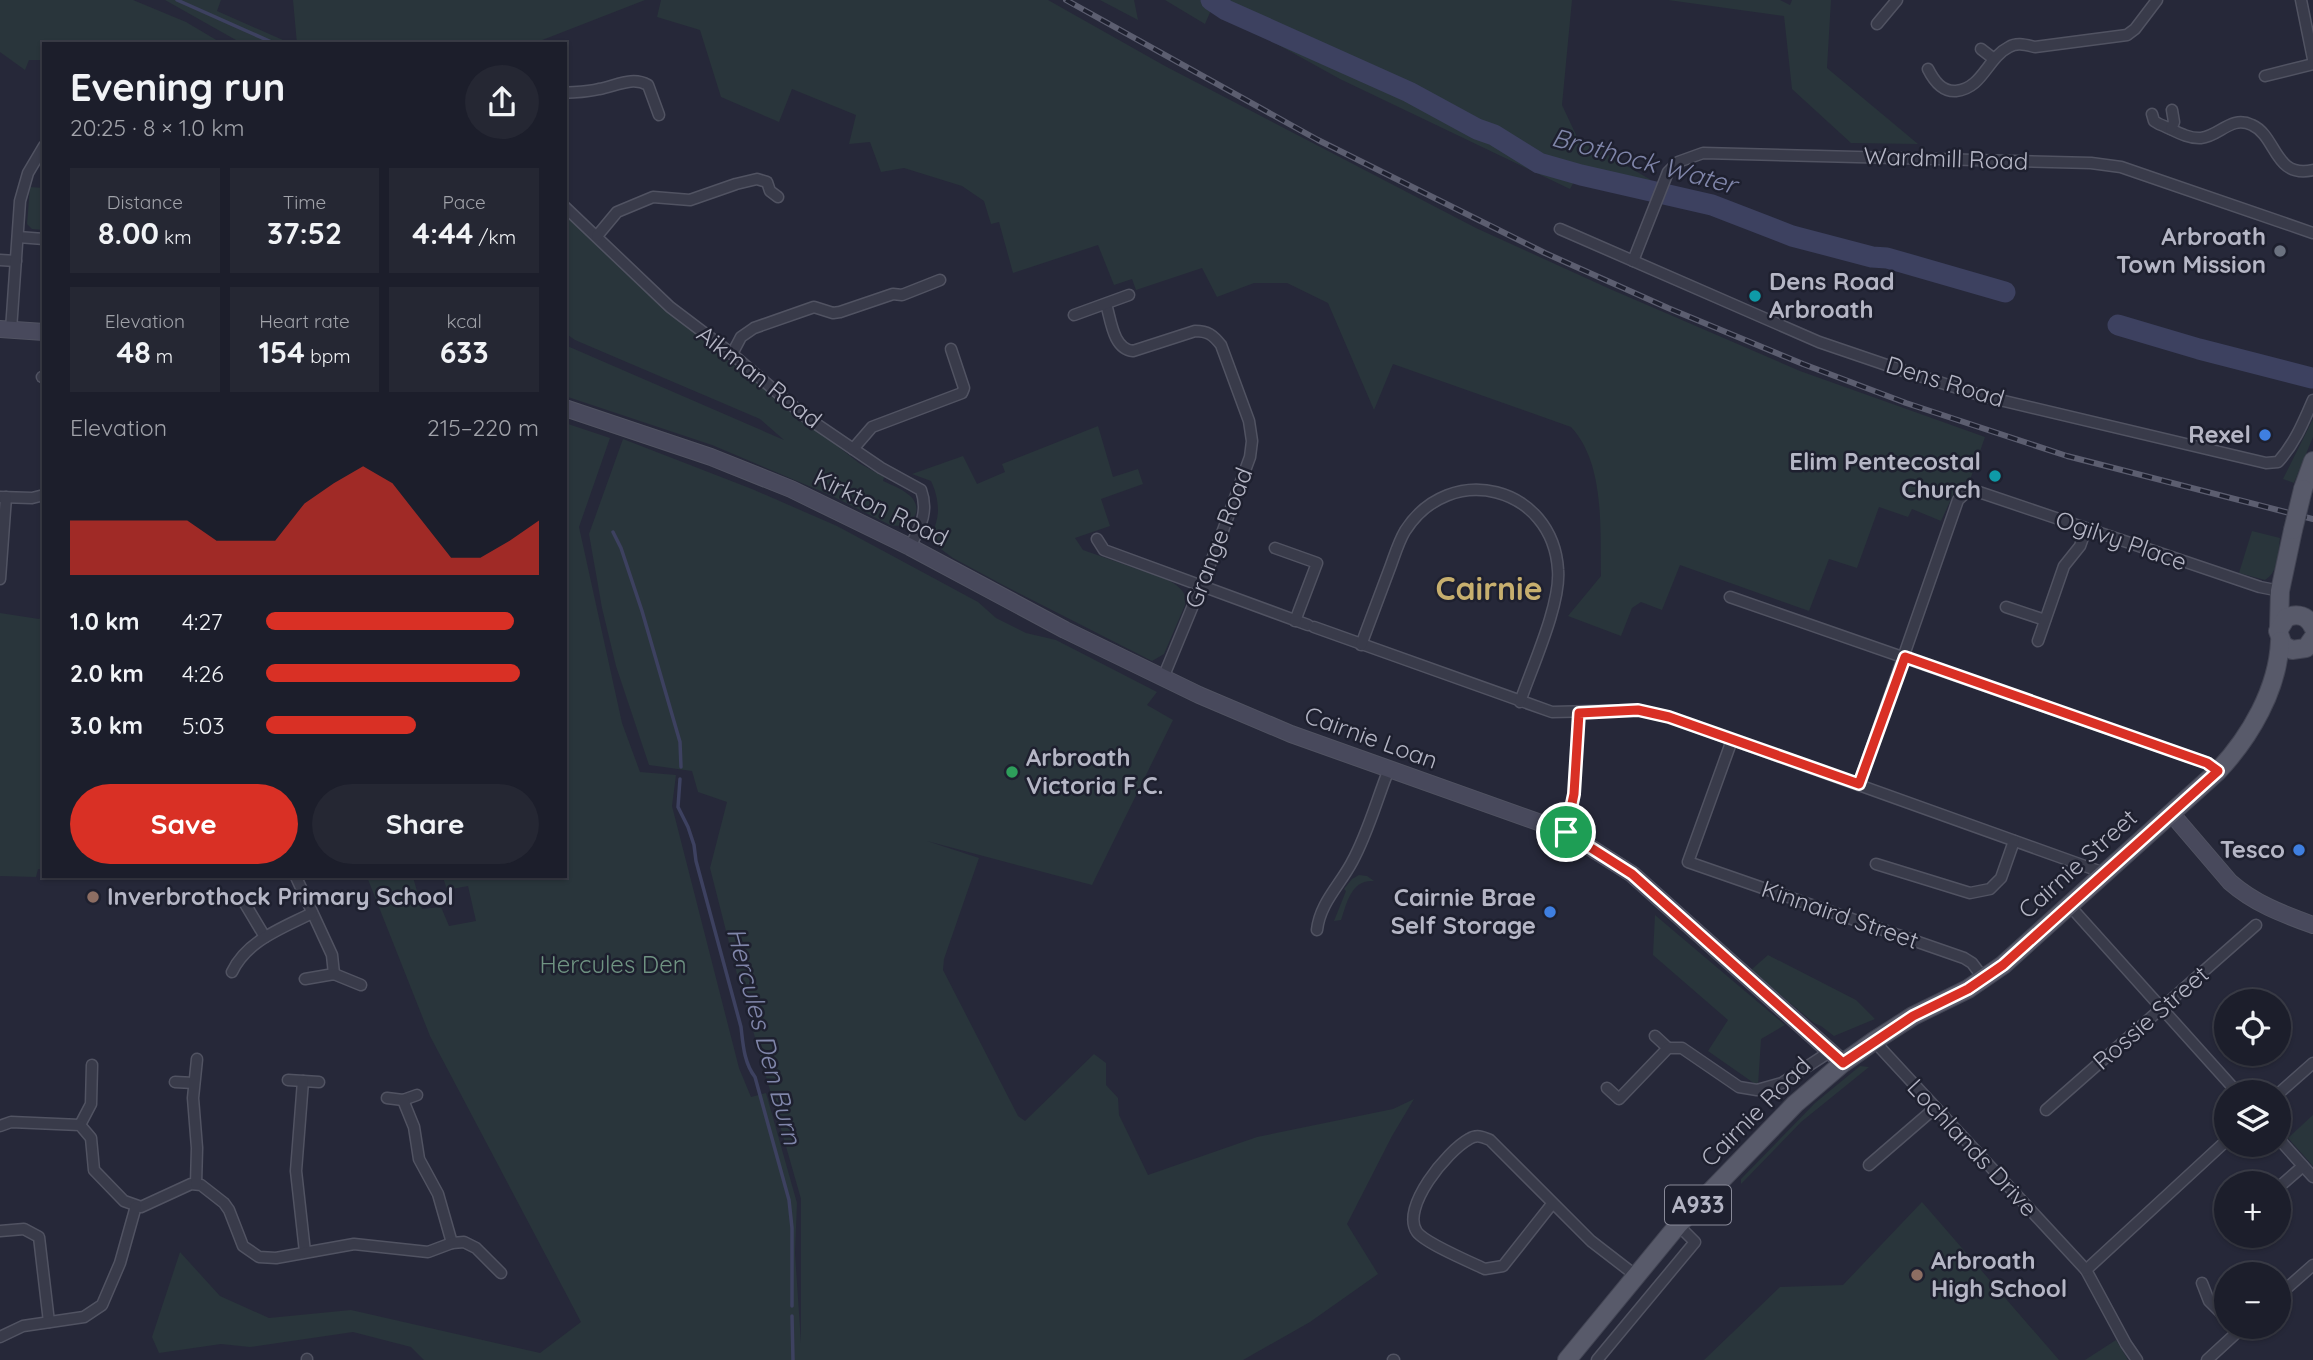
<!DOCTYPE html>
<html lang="en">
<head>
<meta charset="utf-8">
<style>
  :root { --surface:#1c1e2b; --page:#252733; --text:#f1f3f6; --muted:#a0a2a9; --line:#3a3c47; --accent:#d93025 }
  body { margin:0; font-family:Quicksand,sans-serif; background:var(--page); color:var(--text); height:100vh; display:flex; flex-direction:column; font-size:26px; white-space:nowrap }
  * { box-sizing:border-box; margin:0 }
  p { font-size:23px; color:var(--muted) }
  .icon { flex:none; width:38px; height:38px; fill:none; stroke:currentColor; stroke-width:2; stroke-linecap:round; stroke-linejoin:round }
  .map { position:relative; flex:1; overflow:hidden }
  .sheet { position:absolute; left:42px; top:42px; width:525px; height:836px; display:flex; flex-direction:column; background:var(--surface); border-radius:0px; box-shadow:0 2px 5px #0004,0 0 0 2px var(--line) }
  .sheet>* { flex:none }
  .controls { position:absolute; left:2214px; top:989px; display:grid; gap:14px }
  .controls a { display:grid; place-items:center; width:77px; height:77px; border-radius:50%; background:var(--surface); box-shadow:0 2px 5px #0004,0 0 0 2px var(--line); font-size:35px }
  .pin { position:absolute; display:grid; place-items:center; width:60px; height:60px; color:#fff; margin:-30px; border:4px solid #fff; border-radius:50%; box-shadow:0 2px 7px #0007 }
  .round { display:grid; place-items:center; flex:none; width:74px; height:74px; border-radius:37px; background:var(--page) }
  .overview { display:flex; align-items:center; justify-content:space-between; height:119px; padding:0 28px }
  h1 { font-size:38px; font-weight:800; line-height:52px }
  .stats { display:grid; grid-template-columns:repeat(3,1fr); gap:10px; height:119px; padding:7px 28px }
  .stats div { display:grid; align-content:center; border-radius:0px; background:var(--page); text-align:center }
  .stats b { font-size:30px; font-weight:800 }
  .stats small { font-size:19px; font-weight:400 }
  .stats p { font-size:19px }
  .chart { height:196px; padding:14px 28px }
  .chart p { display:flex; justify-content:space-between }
  .chart svg { width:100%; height:126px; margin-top:7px; fill:var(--accent); opacity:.7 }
  .button { display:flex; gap:14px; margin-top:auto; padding:14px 28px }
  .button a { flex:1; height:80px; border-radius:42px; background:var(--accent); color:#fff; font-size:28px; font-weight:800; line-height:80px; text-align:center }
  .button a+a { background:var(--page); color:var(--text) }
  ul { padding:0 28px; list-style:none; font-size:23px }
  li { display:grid; grid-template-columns:112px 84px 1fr; align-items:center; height:52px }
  li i { height:18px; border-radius:9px; background:var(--accent) }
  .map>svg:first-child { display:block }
</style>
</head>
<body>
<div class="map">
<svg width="2313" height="1360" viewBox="0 0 2313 1360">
  <rect width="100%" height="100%" fill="#262839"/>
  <g fill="#29353b">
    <path d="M0,0H133L186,22L223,44H44V60H29L25,70L0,52Z"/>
    <path d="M165,0H221L217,11L292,44H243Z"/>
    <path d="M293,0H645L532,44H297Z"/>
    <path d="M661,0H1048L1165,66L1476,228L1610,289L1800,371L1985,437L1970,480L1958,484L1941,521L1912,509L1908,517L1879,507L1857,568L1829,559L1809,611L1680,565L1662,610L1641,602L1632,608L1621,636L1568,616L1601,576C1600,529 1605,463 1571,427L1393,364L1374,410L1328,303L1287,283H1254L1217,297L1202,268L1136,290L1132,279L1114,285L1098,245L1013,273L999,222L991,224L984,201L962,186L904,168L881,172L870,142L849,144L856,115L792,89L779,122L721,97L700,30L657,17Z"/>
    <path d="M1100,0H1134L1138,20Z"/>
    <path d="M1165,0H1572L1562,105L1577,137L1651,180L1645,199L1575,180L1570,189L1340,79L1212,8L1205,24Z"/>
    <path d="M1668,0H1780L1790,5L1792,0H1831L1827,68L1918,144L1851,143L1792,89L1784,16Z"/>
    <path d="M30,187L44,188V204L40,214L44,230L32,229L27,224Z"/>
    <path d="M565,210L624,272L734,365L859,463L884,477L883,481C892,485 907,491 913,499C924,515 907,529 890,525L830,495L712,445L565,396V345L784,440L760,419L575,340L565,333Z"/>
    <path d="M2313,419V437L2294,483L2283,479Z"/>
    <path d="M565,423L610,438L579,527L622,723L640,772L676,775L672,806L739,1068L751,1097L766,1093L797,1203L795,1253L801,1343V1199L738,978L710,868L727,802L698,792L692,771L649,765L616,666L602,608L589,534L623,439L752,489L837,526L978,602L996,618L1026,633L1056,640L1157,692L1147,705L1173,720L1092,885L927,841L979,858L944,959L943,970L1018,1116L1025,1121L1094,1054L1106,1063V1085L1118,1098L1119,1115L1148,1175L1257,1137L1393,1109L1414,1099L1392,1136L1347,1224L1378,1274L1310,1322L1243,1360H424L411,1347L353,1332L250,1347L221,1344L159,1353L152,1337L180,1252L220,1296L269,1318L351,1310L540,1353L581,1322L430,1036L367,877H413L422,909L441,907L449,926L476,921L468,886L447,890L443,877H565Z"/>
    <path d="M1098,426L1113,477L1138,469L1143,484L1101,499L1110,526L1075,538L1083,550L1166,579C1177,585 1188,591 1185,605L1164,654L1152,661L1003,585L953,558L934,544C931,531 938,523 938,510C938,500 935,489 931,481L912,474L963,456L977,484L1005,472L1002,464Z"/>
    <path d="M2252,531L2280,538C2278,552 2279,572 2265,580L2239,573Z"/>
    <path d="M0,613L39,619L44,616V869H38L36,877L0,876Z"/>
    <path d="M1359,875L1367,876L1374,881C1351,879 1347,903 1341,920L1334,921L1346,891L1344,889L1352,879Z"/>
    <path d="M1655,915L1785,1025L1761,1039L1758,1086L1708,1051L1728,1020L1653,955Z"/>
    <path d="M1768,955L1856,1000L1875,1019L1834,1036L1821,1026L1814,1023L1751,970Z"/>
    <path d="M1860,1066L1869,1067L1801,1122L1741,1184V1179L1815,1103Z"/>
    <path d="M2313,1115V1166L2288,1138Z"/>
    <path d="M1922,1202L2059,1360H1704L1780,1287L1843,1285Z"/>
    <path d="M2116,1340L2128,1360H2085Z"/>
  </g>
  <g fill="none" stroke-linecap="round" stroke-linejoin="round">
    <g stroke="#3d4160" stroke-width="3.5">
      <path d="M177,0L276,44"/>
      <path d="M613,532L621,548L642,611L680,742L681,767"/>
      <path d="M680,779L678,807L688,827L694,845L696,861L741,1027C743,1044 744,1063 755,1077L789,1200L792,1228V1306"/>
      <path d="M792,1316L793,1360"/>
    </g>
    <g stroke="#3d4160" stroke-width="21">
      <path d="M1211,0L1226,10L1409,92L1477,129L1494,135L1539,163L1581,175L1712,205L1792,236L1872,257L1887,258L2005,292"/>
      <path d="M2118,325L2199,349L2312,378"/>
    </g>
    <g stroke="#515362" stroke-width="13">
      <g id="street">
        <path d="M2301,0L2313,59"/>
        <path d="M1877,24L1897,0"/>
        <path d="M1981,49L1994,59"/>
        <path d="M1928,69C1934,81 1942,92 1956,91C1983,88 1987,58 2009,47C2017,42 2026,45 2035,47L2127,35L2135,29L2157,0"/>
        <path d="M2265,76L2313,64"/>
        <path d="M565,93C576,92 588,92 599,89C616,86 632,76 648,85L659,115"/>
        <path d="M2152,114L2154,121L2159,124C2172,129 2187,139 2201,138C2220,136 2231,115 2252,125C2277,136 2274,179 2313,170"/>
        <path d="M2171,129L2174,122L2172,110"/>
        <path d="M565,207L670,307L732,354L806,417L881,468L921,490C929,512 920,527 910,547"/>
        <path d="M1560,229L1819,342L1907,372L1983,396L2266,463L2278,462C2295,443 2303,423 2313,400"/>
        <path d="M597,236L617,212L653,197L690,200L736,184L757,179L767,182L770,191L778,197"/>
        <path d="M18,237L44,239"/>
        <path d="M0,260L16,261"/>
        <path d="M1633,261L1668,172L1678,162L1703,153L2091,163L2121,167L2313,233"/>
        <path d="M1106,304C1111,320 1113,349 1133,351L1195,331C1208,331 1213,335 1221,345L1249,421L1252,441L1250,457L1215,552L1163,678"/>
        <path d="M1074,315L1129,295"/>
        <path d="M11,330L20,201L28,173L44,146"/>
        <path d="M732,354L741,337L754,328L814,307L833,313L840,312L893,294L902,295L940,280"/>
        <path d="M42,377H44"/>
        <path d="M853,449L872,427L962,393L964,388L951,349"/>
        <path d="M0,497L32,498L44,495"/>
        <path d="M1097,539L1104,550L1308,625"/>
        <path d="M1275,548L1317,563L1295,621"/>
        <path d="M0,579L6,497"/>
        <path d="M1730,597L2207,763L2218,771"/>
        <path d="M2006,607L2045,620"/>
        <path d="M1314,627L1552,712L1638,710L1669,717L2096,870L2102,874"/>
        <path d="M2038,641L2064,566L2080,546L2086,529"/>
        <path d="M1361,645C1371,619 1381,592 1391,565C1395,554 1399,541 1405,531C1450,460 1553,486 1558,570C1561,604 1532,667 1520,702"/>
        <path d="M1732,740L1688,862L1964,958L1972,963L1984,979"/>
        <path d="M1859,784L1958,500L1970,489L2260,587L2280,591"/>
        <path d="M1566,832L1574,794L1579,713"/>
        <path d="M1876,864L1970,893L1990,889L2001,878L2014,841"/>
        <path d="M296,877L332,955L334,974"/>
        <path d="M244,902L265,937"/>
        <path d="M2069,905L2237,1092"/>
        <path d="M1317,930C1320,903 1340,885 1352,862C1368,833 1377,799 1389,769"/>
        <path d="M232,972C247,940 283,928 312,913"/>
        <path d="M305,979L334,974L361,985"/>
        <path d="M1655,1036L1668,1048"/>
        <path d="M1874,1041L2086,1270L2126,1344L2137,1360"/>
        <path d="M288,1080L319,1082"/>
        <path d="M303,1081L296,1171L305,1252"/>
        <path d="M175,1082L194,1083"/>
        <path d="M1607,1088L1619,1099L1668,1048H1682L1739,1087L1757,1090L1782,1083L1831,1051"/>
        <path d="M2278,1094L2313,1063"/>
        <path d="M387,1098L403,1100L417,1095"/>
        <path d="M403,1100L414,1127L419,1159L438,1194L452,1243"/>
        <path d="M2046,1110L2256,925"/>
        <path d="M80,1125L91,1104L92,1065"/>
        <path d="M0,1126L11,1122L80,1125L91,1138L94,1170L124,1201L141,1207L191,1184L201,1185L224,1203L229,1210L243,1246L259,1257L276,1258L354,1244L428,1252L452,1243L464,1242L476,1248L501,1273"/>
        <path d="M2278,1138L2313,1177"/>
        <path d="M1869,1165L1935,1108"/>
        <path d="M196,1184L197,1148L193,1098L197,1059"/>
        <path d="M2278,1188L2303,1166"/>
        <path d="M1552,1204L1503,1266L1485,1269C1470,1262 1425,1243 1417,1232C1400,1208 1447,1151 1469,1139C1477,1134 1483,1137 1490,1140L1591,1241L1635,1275"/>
        <path d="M2278,1214L2279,1215"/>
        <path d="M0,1231L24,1229L39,1237L49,1322"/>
        <path d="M2086,1270L2226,1141"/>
        <path d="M2202,1283L2209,1301L2226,1318"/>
        <path d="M2278,1296L2313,1265"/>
        <path d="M0,1337L23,1326L84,1317L102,1305L120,1263L136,1206"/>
        <path d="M307,1359V1360"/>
        <path d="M1393,1360H1394"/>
        <path d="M1597,1360L1695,1242L1678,1225"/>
        <path d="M2207,1360L2244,1326"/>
      </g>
    </g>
    <g stroke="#515362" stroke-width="18">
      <g id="secondary">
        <path d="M0,329L44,332"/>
        <path d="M565,408L711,457L791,489L910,547L1065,630L1199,695L1291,734L1566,832L1632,874L1843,1063"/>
        <path d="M2171,813L2230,882C2255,904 2283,914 2313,925"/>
      </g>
    </g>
    <g stroke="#424453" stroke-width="20">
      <g id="primary">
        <path d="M2303,489L2313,461"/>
        <path d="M2279,627L2280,591L2293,530"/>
        <path d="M2313,627C2308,616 2297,612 2286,618L2278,631L2283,645L2292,650L2306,648L2313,638"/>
        <path d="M1567,1360L1678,1225L1795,1104L1843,1063L1874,1041L1913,1016L1968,989L2003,965L2218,771C2250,737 2278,689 2280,641"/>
      </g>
    </g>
    <use href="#street" stroke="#393b4a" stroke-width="10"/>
    <use href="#secondary" stroke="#48495c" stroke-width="16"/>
    <use href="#primary" stroke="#585a6a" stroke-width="18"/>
    <g stroke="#5c5e70" stroke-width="6">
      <path id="rail" d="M1066,0L1318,140L1545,253L1668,308L1803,364L1906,403L2067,456L2313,519"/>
    </g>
    <use href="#rail" stroke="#1e202f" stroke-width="3.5" stroke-dasharray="10" stroke-linecap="butt"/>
    <g stroke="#424453" stroke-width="20" stroke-linecap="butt">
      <path id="primary-bridge" d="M2293,530L2303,489"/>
    </g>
    <use href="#primary-bridge" stroke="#585a6a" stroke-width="18"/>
  </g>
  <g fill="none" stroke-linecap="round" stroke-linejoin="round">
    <g stroke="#fff" stroke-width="14">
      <path id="route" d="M1905,657L2207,763L2218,771L2003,965L1968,989L1913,1016L1843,1063L1632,874L1566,832L1574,794L1579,713L1638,710L1669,717L1859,784Z"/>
    </g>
    <use href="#route" stroke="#d93025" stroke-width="9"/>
  </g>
  <circle fill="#6b7280" stroke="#1e202f" stroke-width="2.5" cx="2280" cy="251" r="7"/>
  <g fill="#0f9aa8" stroke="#1e202f" stroke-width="2.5">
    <circle cx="1755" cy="296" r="7"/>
    <circle cx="1995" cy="476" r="7"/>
  </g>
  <g fill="#3f7fe0" stroke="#1e202f" stroke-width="2.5">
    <circle cx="2265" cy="435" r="7"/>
    <circle cx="2299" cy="850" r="7"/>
    <circle cx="1550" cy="912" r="7"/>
  </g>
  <circle fill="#2e9e5b" stroke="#1e202f" stroke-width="2.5" cx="1012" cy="772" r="7"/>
  <g fill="#8d6e63" stroke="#1e202f" stroke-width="2.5">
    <circle cx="93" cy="897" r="7"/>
    <circle cx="1917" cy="1275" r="7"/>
  </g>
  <g text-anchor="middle" stroke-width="5" stroke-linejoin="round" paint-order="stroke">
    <rect fill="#1e202f" stroke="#888998" stroke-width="2" x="1665" y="1185.5" width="66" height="39" rx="5"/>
    <g font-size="23" font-weight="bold" fill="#b5b6c5">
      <text x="1698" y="1213">A933</text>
    </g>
    <g font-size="24" fill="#b5b6c5" stroke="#1e202f">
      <text transform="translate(1946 159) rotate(2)" y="8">Wardmill Road</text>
      <text transform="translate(759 377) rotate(38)" y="8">Aikman Road</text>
      <text transform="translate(1945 382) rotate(17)" y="8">Dens Road</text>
      <text transform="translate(881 508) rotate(26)" y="8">Kirkton Road</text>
      <text transform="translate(1219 538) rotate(-69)" y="8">Grange Road</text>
      <text transform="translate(2121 541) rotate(19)" y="8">Ogilvy Place</text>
      <text transform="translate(1371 738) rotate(20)" y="8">Cairnie Loan</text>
      <text transform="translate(2078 864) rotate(-42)" y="8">Cairnie Street</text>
      <text transform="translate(1840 915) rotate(19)" y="8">Kinnaird Street</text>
      <text transform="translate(2151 1018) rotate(-41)" y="8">Rossie Street</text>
      <text transform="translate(1756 1112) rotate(-45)" y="8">Cairnie Road</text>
      <text transform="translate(1972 1148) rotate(47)" y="8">Lochlands Drive</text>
    </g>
    <g font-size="24" font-weight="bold" fill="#b5b6c5" stroke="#1e202f" text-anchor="end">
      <text x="2266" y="245">Arbroath<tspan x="2266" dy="28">Town Mission</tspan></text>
      <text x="1769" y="290" text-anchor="start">Dens Road<tspan x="1769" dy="28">Arbroath</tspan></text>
      <text x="2251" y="443">Rexel</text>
      <text x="1981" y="470">Elim Pentecostal<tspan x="1981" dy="28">Church</tspan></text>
      <text x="1026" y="766" text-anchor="start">Arbroath<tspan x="1026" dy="28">Victoria F.C.</tspan></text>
      <text x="2285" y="858">Tesco</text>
      <text x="107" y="905" text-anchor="start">Inverbrothock Primary School</text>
      <text x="1536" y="906">Cairnie Brae<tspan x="1536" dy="28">Self Storage</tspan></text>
      <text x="1931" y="1269" text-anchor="start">Arbroath<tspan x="1931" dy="28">High School</tspan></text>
    </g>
    <g font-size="24" fill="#6f9382" stroke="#1e202f">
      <text x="613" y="973">Hercules Den</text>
    </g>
    <g font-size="26" font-style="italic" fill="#8086aa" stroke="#1e202f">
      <text transform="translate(1644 161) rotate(15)" y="9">Brothock Water</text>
      <text transform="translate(764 1036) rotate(75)" y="9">Hercules Den Burn</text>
    </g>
    <g font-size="32" font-weight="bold" fill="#c7af6e" stroke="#1e202f">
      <text x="1489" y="600">Cairnie</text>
    </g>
  </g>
</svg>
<div class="controls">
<a><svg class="icon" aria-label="locate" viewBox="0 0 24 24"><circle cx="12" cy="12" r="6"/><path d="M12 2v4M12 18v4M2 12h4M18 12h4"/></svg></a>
<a><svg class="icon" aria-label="layers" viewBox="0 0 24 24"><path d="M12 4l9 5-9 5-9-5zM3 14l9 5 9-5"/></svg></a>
<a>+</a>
<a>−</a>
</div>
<div class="pin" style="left:1566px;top:832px;background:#1e9e55"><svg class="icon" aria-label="arrive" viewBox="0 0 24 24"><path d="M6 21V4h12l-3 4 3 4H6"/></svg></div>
<section class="sheet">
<div class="overview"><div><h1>Evening run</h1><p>20:25 · 8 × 1.0 km</p></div><a class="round"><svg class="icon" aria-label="share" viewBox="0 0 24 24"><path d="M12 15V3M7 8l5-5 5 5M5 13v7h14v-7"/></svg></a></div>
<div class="stats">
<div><p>Distance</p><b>8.00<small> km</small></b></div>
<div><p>Time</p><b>37:52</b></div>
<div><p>Pace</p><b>4:44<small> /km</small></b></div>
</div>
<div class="stats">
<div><p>Elevation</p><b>48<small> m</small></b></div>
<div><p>Heart rate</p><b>154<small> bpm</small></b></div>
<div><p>kcal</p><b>633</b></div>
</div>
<div class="chart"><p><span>Elevation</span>215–220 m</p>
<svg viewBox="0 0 160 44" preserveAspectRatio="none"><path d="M0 44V25L10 25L20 25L30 25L40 25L50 32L60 32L70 32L80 19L90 12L100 6L110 12L120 25L130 38L140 38L150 32L160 25V44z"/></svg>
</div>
<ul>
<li><b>1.0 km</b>4:27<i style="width:91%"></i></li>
<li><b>2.0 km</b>4:26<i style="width:93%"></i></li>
<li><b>3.0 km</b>5:03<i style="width:55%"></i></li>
</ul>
<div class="button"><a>Save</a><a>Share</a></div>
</section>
</div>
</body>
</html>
